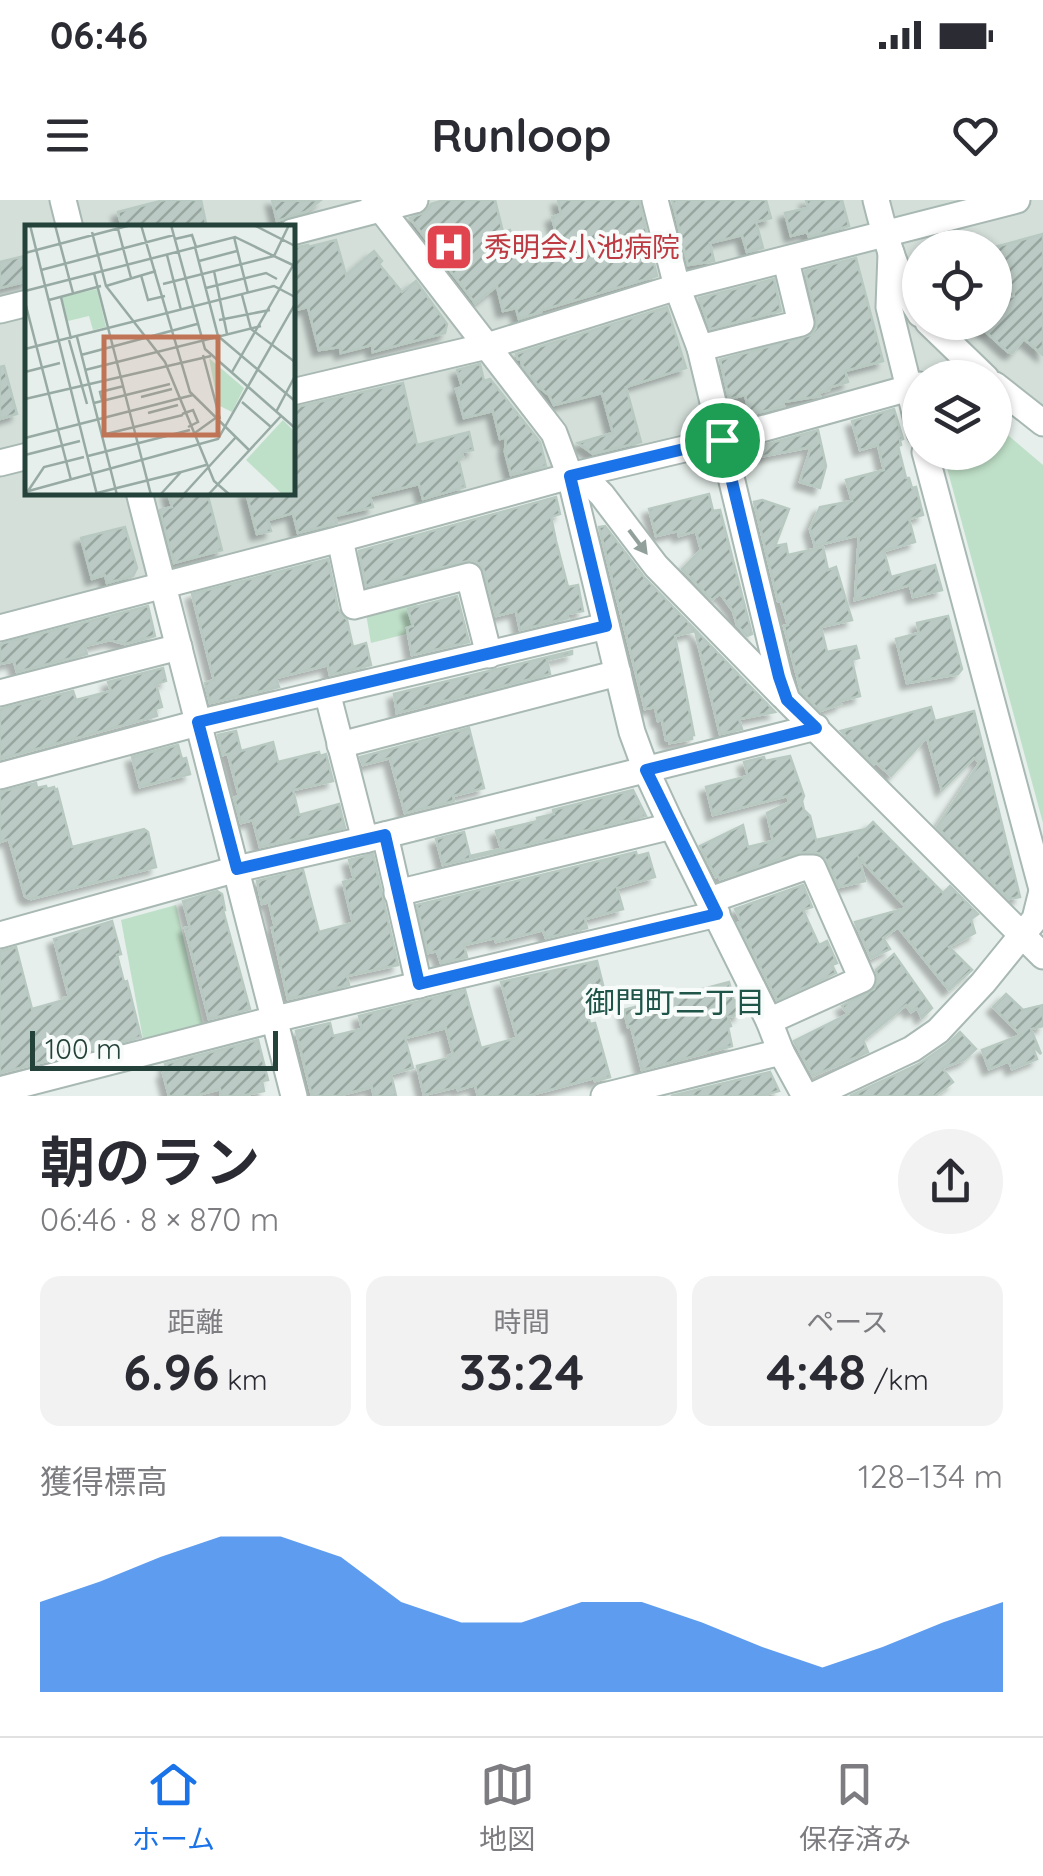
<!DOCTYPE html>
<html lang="ja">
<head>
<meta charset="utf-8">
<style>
  :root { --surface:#fff; --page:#f2f2f3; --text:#2b2b33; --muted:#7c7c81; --line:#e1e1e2; --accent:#1a73e8 }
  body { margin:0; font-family:Quicksand,"Noto Sans JP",sans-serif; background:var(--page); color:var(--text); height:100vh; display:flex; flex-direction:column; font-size:38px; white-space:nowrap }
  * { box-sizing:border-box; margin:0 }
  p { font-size:32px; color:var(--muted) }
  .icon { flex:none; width:55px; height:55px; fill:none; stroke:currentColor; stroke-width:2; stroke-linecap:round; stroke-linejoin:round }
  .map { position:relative; height:896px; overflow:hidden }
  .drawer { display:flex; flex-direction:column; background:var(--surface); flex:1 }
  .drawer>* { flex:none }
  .controls { position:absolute; left:902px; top:30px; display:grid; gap:20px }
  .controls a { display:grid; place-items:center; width:110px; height:110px; border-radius:50%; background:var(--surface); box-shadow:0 2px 8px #0004; font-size:50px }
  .scale { position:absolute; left:30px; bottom:25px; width:248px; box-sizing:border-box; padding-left:10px; border:5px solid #24423a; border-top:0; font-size:28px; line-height:35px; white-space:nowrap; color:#24423a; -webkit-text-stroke:8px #f7fbf9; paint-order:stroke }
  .pin { position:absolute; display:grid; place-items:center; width:85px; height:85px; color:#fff; margin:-42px; border:5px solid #fff; border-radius:50%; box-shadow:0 2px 10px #0007 }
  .round { display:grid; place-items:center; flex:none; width:105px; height:105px; border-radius:52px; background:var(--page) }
  .overview { display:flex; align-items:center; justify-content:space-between; height:170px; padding:0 40px }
  h1 { font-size:55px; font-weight:700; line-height:75px }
  .figures { display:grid; grid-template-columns:repeat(3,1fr); gap:15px; height:170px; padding:10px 40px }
  .figures div { display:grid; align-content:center; border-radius:20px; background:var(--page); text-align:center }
  .figures b { font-size:50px; font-weight:700 }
  .figures small { font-size:28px; font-weight:400 }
  .figures p { font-size:28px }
  .chart { height:280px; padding:20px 40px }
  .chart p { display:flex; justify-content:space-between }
  .chart svg { width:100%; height:180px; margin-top:10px; fill:var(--accent); opacity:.7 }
  .status { display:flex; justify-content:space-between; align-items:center; height:70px; padding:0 50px; background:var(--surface); direction:ltr }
  .status svg { height:28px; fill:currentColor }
  header { display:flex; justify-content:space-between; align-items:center; height:130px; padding:0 40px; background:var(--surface); font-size:45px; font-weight:700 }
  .menu { display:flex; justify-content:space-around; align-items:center; height:140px; border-top:2px solid var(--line); background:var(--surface); font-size:28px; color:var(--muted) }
  .menu a { display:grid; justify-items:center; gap:5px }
  .menu .active { color:var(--accent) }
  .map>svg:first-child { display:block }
</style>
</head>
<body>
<div class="status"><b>06:46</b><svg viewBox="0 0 49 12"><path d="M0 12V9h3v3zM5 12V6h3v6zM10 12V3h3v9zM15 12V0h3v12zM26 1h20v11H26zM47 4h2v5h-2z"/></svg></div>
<header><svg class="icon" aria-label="menu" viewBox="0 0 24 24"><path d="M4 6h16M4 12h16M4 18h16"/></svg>Runloop<svg class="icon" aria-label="heart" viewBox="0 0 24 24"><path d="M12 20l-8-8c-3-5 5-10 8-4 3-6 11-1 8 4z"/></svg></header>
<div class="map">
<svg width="1043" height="896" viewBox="0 0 1043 896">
  <defs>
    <pattern id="building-hatch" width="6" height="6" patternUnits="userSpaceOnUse" patternTransform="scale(2.5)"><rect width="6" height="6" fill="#bbcac4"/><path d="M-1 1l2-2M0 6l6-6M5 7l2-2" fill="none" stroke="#98a6a0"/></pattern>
    <filter id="shadow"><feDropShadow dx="-6" dy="6" stdDeviation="2.5" flood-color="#0004"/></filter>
  </defs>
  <rect width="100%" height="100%" fill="#e6efeb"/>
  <path fill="#d4dfda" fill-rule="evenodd" d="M0,0H1043V226L974,166L0,419ZM28,28H292V292H28ZM920,48H995V122H920Z"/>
  <g fill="#bfe0c8">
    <path d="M995,224L1043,265V623L943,253L995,252Z"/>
    <path d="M416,396L418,431L371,443L365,408Z"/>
    <path d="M176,705L204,829L144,844L121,720Z"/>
  </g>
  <g fill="url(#building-hatch)" stroke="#b8c9c2" stroke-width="2.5" filter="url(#shadow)">
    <path d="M164,0H201L207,28H122L118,12Z"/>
    <path d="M272,0L293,1L321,0L305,12L277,21Z"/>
    <path d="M444,0H495L503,32L510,30L516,50L558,41L552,17L561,14L558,0H639L657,76L542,110L541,112L519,119L516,108L503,111L497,86L475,103L410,18L426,12L431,4Z"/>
    <path d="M672,0H766L771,18L756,22L763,48L747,52L742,35L710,43L714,61L688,65Z"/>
    <path d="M806,0H842L849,26L809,37L807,32L791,36L785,13L808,8Z"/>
    <path d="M1043,34V155L1024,139L1012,153L1008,152L975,122H995V101L1014,96L1007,69L995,73V47Z"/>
    <path d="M336,40L346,75L374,51L382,61L379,64L402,92L416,81L447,124L445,133L373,152L372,145L341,153L340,147L319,150L308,107L292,111V48L308,45V47Z"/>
    <path d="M28,55V81L0,88V62Z"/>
    <path d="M856,58L883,161L845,171L848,182L828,188L829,190L819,193L820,196L783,202L784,206L750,215L745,195L729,199L720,160L811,135L816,128L817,120L805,71Z"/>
    <path d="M774,79L781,111L710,129L699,98Z"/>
    <path d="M667,107L686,168L626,187L641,242L593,254L578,243L613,233L602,193L554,205L549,195L539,187L522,165L521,159H518L516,154Z"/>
    <path d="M480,164L484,181L490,179L540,242L546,266L511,275L505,252L506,237L500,239L493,211L464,218L456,189L462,187L457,170Z"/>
    <path d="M4,166L17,214L0,219V167Z"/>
    <path d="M403,183L417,245L469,232L473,250L462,252L463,257L458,258L465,287L423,299L419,284L370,296L373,307L335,316L337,323L298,333L293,313L268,320L271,331L257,334L246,292H292V208Z"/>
    <path d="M894,209L903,239L900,240L901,245L898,246L906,278H909L912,288L916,287L923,315L909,319L915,342L884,351L891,377L935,365L942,390L913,397L910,385L855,400L859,335L815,346L810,329L820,307L852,301L846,280L884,270L878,245L860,250L852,221Z"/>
    <path d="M818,230L826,266L820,288L800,282L811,247L744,260L742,251Z"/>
    <path d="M168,292H207L222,350L174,363L160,310L172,307Z"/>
    <path d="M709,294L713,311L720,310L752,434L747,436L737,425L733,411L720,393L712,400L682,369L701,350L696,331L679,336L678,331L656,336L649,309Z"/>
    <path d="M556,297L560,314L551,317L556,341L568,387L578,385L583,411L567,414L568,418L520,430L516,411L496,416L484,371L480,364L472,360L366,386L359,351Z"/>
    <path d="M762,300L789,309L775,346L786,344L788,355L823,347L828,370L836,367L852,420L821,427L827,452L856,446L859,458L852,460L860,496L840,501L841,504L820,511L801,491L784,426L788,425L781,401H778L754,302Z"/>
    <path d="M605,326L644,377L775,512L739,519L742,529L720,534L695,431L675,436L694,535H692V539L670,543V540H666L662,520L658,521L655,507L645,509L599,327Z"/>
    <path d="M125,327L137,368L133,376L107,383L105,375L92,379L81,338Z"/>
    <path d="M328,359L338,409L347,420L353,447L366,443L371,465L330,475L328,465L276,478L279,487L210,503L205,483L214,480L192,394Z"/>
    <path d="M457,396L469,442L412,455L407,428L413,426L408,409Z"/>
    <path d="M148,406L155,436L125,444L110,440L85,446L87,454L17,472L14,461L0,464V444Z"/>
    <path d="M948,416L962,469L958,474L907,483L896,439L919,433L917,423Z"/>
    <path d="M572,451V454L547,460L550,474L397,513L394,494Z"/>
    <path d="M163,468L166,481L156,484L162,507L155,509L157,516L0,559V509L73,491L76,500L111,491L108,482Z"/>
    <path d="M931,507L935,521L974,511L1020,697L1009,699L937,627L980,562L974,558L942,590L927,537L891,576L876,562L874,564L841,531Z"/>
    <path d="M469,528L484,588L453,596L454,601L405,613L390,558L363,565L360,557Z"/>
    <path d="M236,531L241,551L273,542L278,562L319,552L320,556L326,554L333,581L293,590L299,615L339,604L345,628L260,647L253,620L241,623L234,598L239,596L228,554L223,555L218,535Z"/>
    <path d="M178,545L182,559L186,558L190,574L140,587L132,557Z"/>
    <path d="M790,556L804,596L802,601L804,610L810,616L816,640L866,629L873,622L943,693L950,686L978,714L971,719L975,733L949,747L972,770L949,790L898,727L883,738L890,749L871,758L855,722L907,708L859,658L865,681L839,687L827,661L821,654L813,652L797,653L720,679L718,676L716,677L700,646L743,625L748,647L773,641L767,613L790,602L787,596L713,615L706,587L748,576L744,562L764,557L765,561Z"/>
    <path d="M36,583L37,588L46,586L47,589L54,587L55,590L57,589L72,647L144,629L148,632L156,667L31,699L28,698L25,696L9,639L0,642V592Z"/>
    <path d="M633,590L646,616L443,665L436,639L464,632L470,656L501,649L496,631L538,621L537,618L554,614L553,610Z"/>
    <path d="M636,652L637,656L648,653L655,677L617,688L623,709L585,719L587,728L546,738L543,730L496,742L495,738L464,745L467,757L441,763L437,751L428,753L417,705Z"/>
    <path d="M373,654L398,765L347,776L349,785L288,799L272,728L275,727L269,702L262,704L257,681L303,670L319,732L353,723L343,682L354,679L349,660Z"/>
    <path d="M803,685L812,707L803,710L819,745L827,741L837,763L832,765L836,773L777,800L738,723L741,721L735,709Z"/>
    <path d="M217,691L222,694L225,710H223L250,809L209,819L185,728L190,727L183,701Z"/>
    <path d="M112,721L121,754L117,755L124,782L127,781L141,837L0,873V751L16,747L32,809L64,800V798L69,797L54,739Z"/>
    <path d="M894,754L932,808L922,818L917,808L911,812L906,805L863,840L868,852L813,876L794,841L848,814L842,806L874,789L878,780L876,770Z"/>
    <path d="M597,761L603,785L582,790L590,824L595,823L610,877L595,881L594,878L527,896H478L475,885L458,890L457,887L424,895L417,866L449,858L448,856L453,854L446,828L405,838L413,868L391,874L396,896H374L372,887L337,896H312L296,831L330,823L333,836L362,829L359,816L465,790L481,848L517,838L501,782Z"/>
    <path d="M729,782L734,801L737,800L740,814L728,817L731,826L728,827L732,846L642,870L631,826L628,827L624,810Z"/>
    <path d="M1006,794L1023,810L1043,805V826L1031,829L1041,854L1035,848H1033L1037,859L1012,869L1009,861L989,869L982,850L1021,835L993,807Z"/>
    <path d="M960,832L976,849L964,860L942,868L953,882L935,896H850L919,864L948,844Z"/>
    <path d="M258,840L268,880L262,881L264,891L241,896H221L220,889L194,896H169L163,873L167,872L165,864Z"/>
    <path d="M770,872L779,891L761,896H671Z"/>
  </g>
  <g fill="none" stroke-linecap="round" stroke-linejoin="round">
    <g stroke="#a8b8b2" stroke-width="29">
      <g id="minor">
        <path d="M63,0L70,28"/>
        <path d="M374,0L554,233L570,276L632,532L646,570L672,626L769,821L781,852L805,896"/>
        <path d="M655,0L677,87L700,148L779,477L787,500L1043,756"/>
        <path d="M876,0C886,40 897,79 920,114"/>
        <path d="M292,32L415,0"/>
        <path d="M891,53L889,107L920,233"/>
        <path d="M0,110L28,103"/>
        <path d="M928,122L986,178"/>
        <path d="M700,148L801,123L786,61"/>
        <path d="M995,185L1043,223"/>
        <path d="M292,192L487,146L677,87L1017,0"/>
        <path d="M925,252L1043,693"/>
        <path d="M0,263L28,256"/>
        <path d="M570,276L589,282L602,295L656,366L783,496"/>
        <path d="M139,292L294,896"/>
        <path d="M340,339L354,406L469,376L489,455"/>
        <path d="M0,428L340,339L570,276L722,240L920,185"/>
        <path d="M327,492L365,640"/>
        <path d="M0,493L179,447"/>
        <path d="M340,545L618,473"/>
        <path d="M0,576L198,523L606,426"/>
        <path d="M385,635L419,785"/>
        <path d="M397,693L672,626"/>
        <path d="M710,700L802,668H813L862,779L769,821"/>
        <path d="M0,735L237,669L385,635L816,527"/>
        <path d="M0,890L275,819L717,714"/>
        <path d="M604,896L781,852"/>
        <path d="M812,896L912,849L938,831L983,783L1035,719L1042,691"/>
      </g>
    </g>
    <use href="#minor" stroke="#fff" stroke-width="25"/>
  </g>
  <defs><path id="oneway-solid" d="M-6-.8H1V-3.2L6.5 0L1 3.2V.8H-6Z" transform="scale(2.5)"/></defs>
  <use fill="#92a09c" href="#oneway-solid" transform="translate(638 342) rotate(53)"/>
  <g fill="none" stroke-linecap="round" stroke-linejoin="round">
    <g stroke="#fff" stroke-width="20">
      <path id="route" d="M722,240L779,477L787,500L816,528L646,570L717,714L419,784L385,635L237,669L198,522L606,426L570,276Z"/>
    </g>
    <use href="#route" stroke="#1a73e8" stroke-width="12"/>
  </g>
  <defs>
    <g id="hospital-square" transform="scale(2.5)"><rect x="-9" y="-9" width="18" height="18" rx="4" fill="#e0444e" stroke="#f7fbf9"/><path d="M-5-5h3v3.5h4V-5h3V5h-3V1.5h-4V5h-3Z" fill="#fff"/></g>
  </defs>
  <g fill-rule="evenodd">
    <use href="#hospital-square" x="449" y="47"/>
  </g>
  <g text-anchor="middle" stroke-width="8" stroke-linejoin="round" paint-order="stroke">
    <g font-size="28" fill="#be3a42" stroke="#f7fbf9" text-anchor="start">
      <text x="484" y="57">秀明会小池病院</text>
    </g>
    <g font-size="30" fill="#1f5548" stroke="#f7fbf9">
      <text x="675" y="813">御門町二丁目</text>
    </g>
  </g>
  <g transform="translate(25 25)">
    <rect width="270" height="270" fill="#e6efeb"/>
    <path d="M72,64L81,102L68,105L64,91L43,96L37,72ZM184,133L219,163L207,187L193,180ZM258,195L270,207V270H258L221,235Z" fill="#bfe0c8"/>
    <path fill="none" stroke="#98aaa4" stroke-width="2.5" d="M5,0L72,270M30,0L48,68M116,0L165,167L224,225M146,0L180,124L270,203M229,0L270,21M93,4L106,53M67,7L81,61L140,137L189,256L205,270M209,12L223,68M150,14L167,10L171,22M170,22L193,111L270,176M0,28L106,0M142,30L156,85M174,36L212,26M16,45L149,10M189,46L202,109M69,48L126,270M116,50L123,75L140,71M138,59L249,31L270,41M81,61L131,46M181,63L241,48L252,54M0,66L210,12L249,31L264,0M217,70L226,104L270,137M36,72L46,114M24,75L76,61M0,77L46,255M194,95L245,85M52,112L92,270M44,115L62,179M0,124L249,61L270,72M56,130L172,99M178,130L195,194M60,145L236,101M0,147L35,138M207,147L270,37M116,172L147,164M0,174L186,131M77,175L75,167L99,161M217,177L246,202M69,178L145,159M251,187L270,151M123,188L153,180M157,189L168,185L173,197L163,202M77,210L158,190M167,210L192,192M0,213L168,170M0,230L55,216M63,231L165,205M3,266L19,242L59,232M0,267L193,214L270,79M72,268L156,247M135,270L156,247L181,240M158,270L211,212M183,270L256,191"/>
    <path fill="#c07456" fill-opacity="0.15" stroke="#c07456" stroke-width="5" d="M79,112H193V210H79Z"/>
    <rect width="270" height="270" fill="none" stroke="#24423a" stroke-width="5"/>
  </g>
</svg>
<div class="controls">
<a><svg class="icon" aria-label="locate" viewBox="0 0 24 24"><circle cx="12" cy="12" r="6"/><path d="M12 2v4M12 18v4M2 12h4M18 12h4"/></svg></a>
<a><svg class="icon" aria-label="layers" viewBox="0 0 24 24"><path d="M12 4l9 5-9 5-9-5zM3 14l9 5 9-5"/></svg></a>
</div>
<div class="scale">100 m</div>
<div class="pin" style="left:722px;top:240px;background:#1e9e55"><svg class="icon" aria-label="arrive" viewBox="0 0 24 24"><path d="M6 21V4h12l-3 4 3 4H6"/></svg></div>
</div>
<section class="drawer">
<div class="overview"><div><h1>朝のラン</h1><p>06:46 · 8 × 870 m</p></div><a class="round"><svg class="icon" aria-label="share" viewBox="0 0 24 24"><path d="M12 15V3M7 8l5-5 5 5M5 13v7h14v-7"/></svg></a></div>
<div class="figures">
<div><p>距離</p><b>6.96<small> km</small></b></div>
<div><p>時間</p><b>33:24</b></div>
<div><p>ペース</p><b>4:48<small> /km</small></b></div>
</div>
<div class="chart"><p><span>獲得標高</span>128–134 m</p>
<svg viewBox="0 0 160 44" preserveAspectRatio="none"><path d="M0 44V22L10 17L20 11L30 6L40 6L50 11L60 22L70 27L80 27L90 22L100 22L110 27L120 33L130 38L140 33L150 27L160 22V44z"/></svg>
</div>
</section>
<nav class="menu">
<a class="active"><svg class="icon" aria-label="home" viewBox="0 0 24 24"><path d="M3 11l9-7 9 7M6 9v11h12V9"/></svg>ホーム</a>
<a><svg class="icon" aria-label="map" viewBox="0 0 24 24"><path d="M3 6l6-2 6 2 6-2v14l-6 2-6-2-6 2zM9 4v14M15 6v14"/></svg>地図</a>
<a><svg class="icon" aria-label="saved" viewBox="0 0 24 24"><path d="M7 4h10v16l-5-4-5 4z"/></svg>保存済み</a>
</nav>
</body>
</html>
